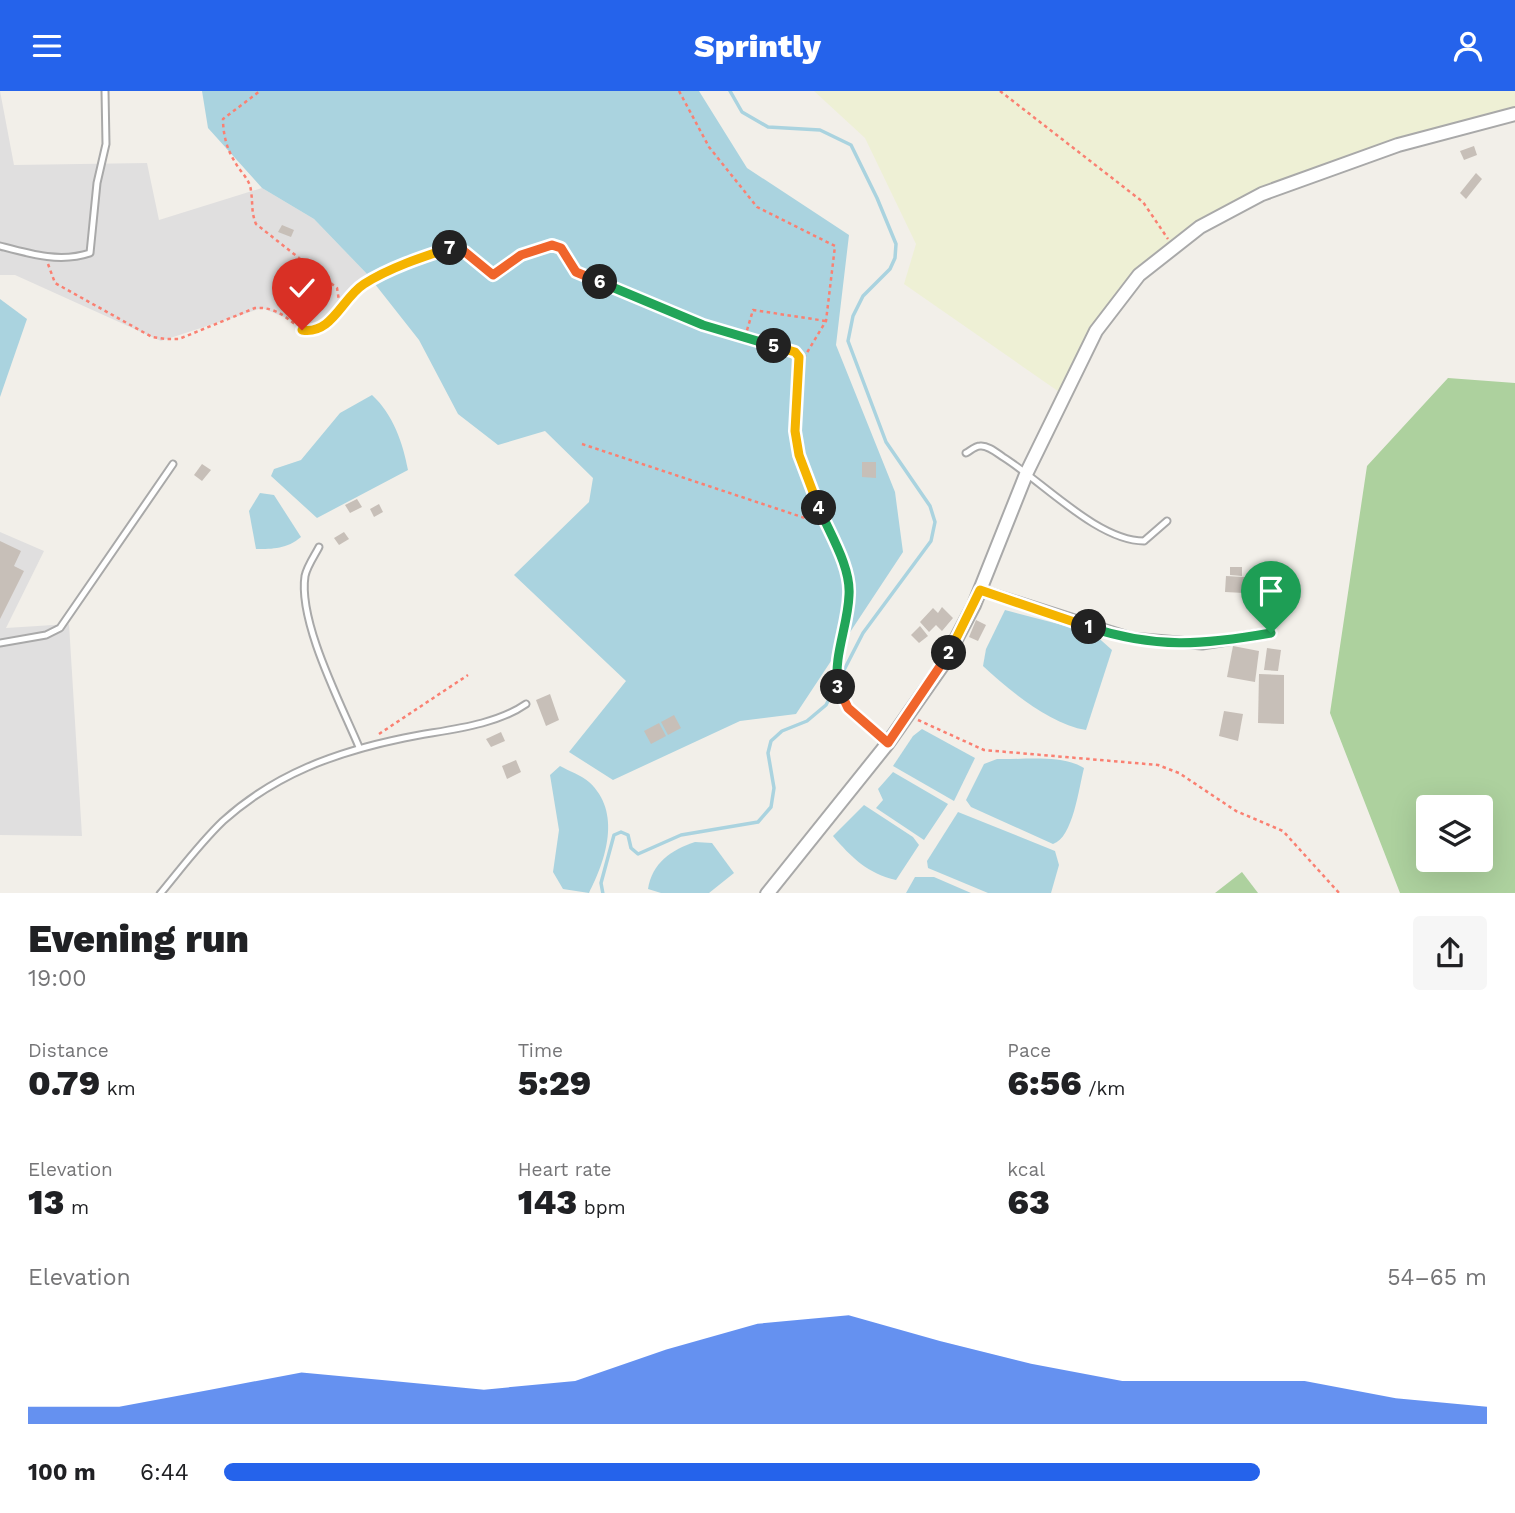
<!DOCTYPE html>
<html lang="en">
<head>
<meta charset="utf-8">
<style>
  :root { --surface:#fff; --page:#f6f6f6; --text:#202124; --muted:#757577; --accent:#2563eb }
  body { margin:0; font-family:"Work Sans",sans-serif; background:var(--page); color:var(--text); height:100vh; display:flex; flex-direction:column; font-size:26px; white-space:nowrap }
  * { box-sizing:border-box; margin:0 }
  p { font-size:23px; color:var(--muted) }
  .icon { flex:none; width:38px; height:38px; fill:none; stroke:currentColor; stroke-width:2; stroke-linecap:round; stroke-linejoin:round }
  .map { position:relative; height:802px; overflow:hidden }
  .panel { display:flex; flex-direction:column; background:var(--surface); flex:1 }
  .panel>* { flex:none }
  .tools { position:absolute; left:1416px; top:704px; display:grid; gap:14px }
  .tools a { display:grid; place-items:center; width:77px; height:77px; border-radius:7px; background:var(--surface); box-shadow:0 7px 28px #0002; font-size:35px }
  .pin { position:absolute; display:grid; place-items:center; width:60px; height:60px; color:#fff; margin:-72px -30px; border-radius:50% 50% 50% 0; rotate:-45deg; box-shadow:0 0 7px #0007 }
  .pin .icon { rotate:45deg }
  .km { position:absolute; width:35px; height:35px; margin:-18px; border-radius:50%; background:#222; color:#fff; font-size:19px; line-height:35px; text-align:center }
  .round { display:grid; place-items:center; flex:none; width:74px; height:74px; border-radius:7px; background:var(--page) }
  .head { display:flex; align-items:center; justify-content:space-between; height:119px; padding:0 28px }
  h1 { font-size:38px; font-weight:800; line-height:52px }
  .stats { display:grid; grid-template-columns:repeat(3,1fr); gap:10px; height:119px; padding:7px 28px }
  .stats div { display:grid; align-content:center }
  .stats b { font-size:35px; font-weight:800 }
  .stats small { font-size:19px; font-weight:400 }
  .stats p { font-size:19px }
  .chart { height:196px; padding:14px 28px }
  .chart p { display:flex; justify-content:space-between }
  .chart svg { width:100%; height:126px; margin-top:7px; fill:var(--accent); opacity:.7 }
  ul { padding:0 28px; list-style:none; font-size:23px }
  li { display:grid; grid-template-columns:112px 84px 1fr; align-items:center; height:52px }
  li i { height:18px; border-radius:9px; background:var(--accent) }
  header { display:flex; justify-content:space-between; align-items:center; height:91px; padding:0 28px; background:var(--accent); color:#fff; font-size:32px; font-weight:800 }
  .map>svg:first-child { display:block }
</style>
</head>
<body>
<header><svg class="icon" aria-label="menu" viewBox="0 0 24 24"><path d="M4 6h16M4 12h16M4 18h16"/></svg>Sprintly<svg class="icon" aria-label="person" viewBox="0 0 24 24"><circle cx="12" cy="8" r="4"/><path d="M4 21q1-7 8-7t8 7"/></svg></header>
<div class="map">
<svg width="1515" height="803" viewBox="0 0 1515 803">
  <rect width="100%" height="100%" fill="#f2efe9"/>
  <g fill="#e0dfdf">
    <path d="M0,0L14,74L147,72L159,129L262,97L314,128L367,183L318,240L262,217L161,250L15,184H0Z"/>
    <path d="M0,441L44,460L6,537L69,533L82,745L0,744Z"/>
  </g>
  <path fill="#eef0d5" d="M814,0H1515V23L1262,103L1200,136L1139,184L1065,305L904,193L916,153L865,47Z"/>
  <g fill="#add19e" fill-rule="evenodd">
    <path d="M1448,287L1515,292V802H1400L1330,622L1367,375ZM1428,716H1480V768H1428Z"/>
    <path d="M1242,781L1258,802H1215Z"/>
  </g>
  <g fill="#aad3df">
    <path d="M202,0H699L747,77L849,144L836,254L895,401L903,461L796,623L740,630L613,689L569,661L626,590L514,484L589,411L593,387L545,340L498,354L458,323L419,249L367,183L314,128L262,97L208,37Z"/>
    <path d="M0,208L27,228L0,306Z"/>
    <path d="M372,304C393,323 403,352 408,379L317,427L271,385L274,378L301,369L340,322Z"/>
    <path d="M260,402L274,404L301,446C287,458 273,458 256,458L249,420Z"/>
    <path d="M1005,519L1093,542L1112,559L1086,639C1050,633 1010,600 983,575L986,558Z"/>
    <path d="M922,638L975,667L954,710L893,675L913,645Z"/>
    <path d="M997,668C1022,669 1062,663 1084,677C1079,696 1073,747 1053,753L971,716L966,709L984,673Z"/>
    <path d="M560,675C569,680 581,684 589,691C622,721 606,769 589,802L563,798L553,781L559,739L550,684Z"/>
    <path d="M893,681L948,713L924,749L876,717L883,709L878,698Z"/>
    <path d="M864,714L913,746L919,754L896,789C868,783 851,766 833,745Z"/>
    <path d="M958,721L1055,760L1059,774L1051,802H988L928,777L927,770Z"/>
    <path d="M695,751L712,752L734,782L709,802H661L648,798C652,772 671,759 695,751Z"/>
    <path d="M915,786H934L971,802H906Z"/>
  </g>
  <g fill="none" stroke-linecap="round" stroke-linejoin="round">
    <path stroke="#aad3df" stroke-width="3.5" d="M603,803L601,792L614,744L621,741L628,744L631,757L638,763L681,744L758,731L771,716L774,697L768,662L771,650L782,640L807,630L826,614L863,542L931,450L935,431L930,415L886,351L848,250L853,225L863,205L890,178L895,167L896,153L877,107L851,54L820,39L768,36L742,21L730,0"/>
  </g>
  <g fill="#c7bfb8">
    <path d="M1474,55L1477,64L1464,69L1460,60Z"/>
    <path d="M1476,82L1482,88L1466,108L1460,102Z"/>
    <path d="M282,134L294,139L291,146L278,141Z"/>
    <path d="M862,371H876V387L862,386Z"/>
    <path d="M202,373L211,379L202,390L194,384Z"/>
    <path d="M357,408L362,416L350,422L345,414Z"/>
    <path d="M379,413L383,421L374,426L370,418Z"/>
    <path d="M344,441L349,448L339,454L334,447Z"/>
    <path d="M0,450L21,460L14,475L24,480L0,528Z"/>
    <path d="M1230,476H1242V485L1230,484Z"/>
    <path d="M1251,478H1262V486L1251,485Z"/>
    <path d="M1226,485L1263,487V503L1225,501Z"/>
    <path d="M1265,499H1280L1281,508H1264Z"/>
    <path d="M1264,512H1277L1279,530L1266,531Z"/>
    <path d="M942,516L953,527L942,540L936,534L929,541L920,531L933,517L938,522Z"/>
    <path d="M976,529L986,534L978,550L969,546Z"/>
    <path d="M920,535L928,545L919,552L911,544Z"/>
    <path d="M1233,555L1259,560L1255,591L1227,586Z"/>
    <path d="M1267,557L1281,559L1278,580L1264,579Z"/>
    <path d="M1259,583L1284,584V633L1258,632Z"/>
    <path d="M550,603L559,629L546,635L536,609Z"/>
    <path d="M1224,620L1243,623L1238,650L1219,645Z"/>
    <path d="M674,624L681,637L668,644L661,631Z"/>
    <path d="M659,632L666,645L651,653L644,640Z"/>
    <path d="M501,641L505,650L491,656L486,648Z"/>
    <path d="M516,669L521,681L507,688L502,675Z"/>
  </g>
  <g fill="none" stroke-linecap="round" stroke-linejoin="round">
    <g stroke="#a9a9a9" stroke-width="9">
      <g id="service">
        <path d="M0,155C30,163 60,172 90,162L97,92L106,53L105,0"/>
        <path d="M966,362C970,360 975,355 980,355C988,354 997,362 1003,366C1043,391 1098,450 1144,450L1167,430"/>
        <path d="M319,456C315,464 307,475 305,485C298,531 341,613 359,656"/>
        <path d="M0,552L46,544L60,537L173,373"/>
        <path d="M160,803C180,779 200,752 223,730C275,683 336,661 404,647C442,639 493,636 526,613"/>
      </g>
    </g>
    <g stroke="#a9a9a9" stroke-width="13">
      <path id="minor" d="M980,499L1131,547L1202,553L1271,542"/>
    </g>
    <g stroke="#a9a9a9" stroke-width="16">
      <path id="tertiary" d="M767,803L888,652L942,575L974,514L1027,381L1096,240L1139,184L1200,136L1262,103L1398,54L1515,23"/>
    </g>
    <g stroke="#fa8072" stroke-width="2.5" stroke-dasharray="3.5 3.5" stroke-linecap="butt">
      <path d="M679,0L709,56L757,116L835,155L826,230L802,270"/>
      <path d="M1000,0L1143,111L1168,148"/>
      <path d="M48,173L55,192L152,246L165,248H179L255,217C299,214 299,270 340,216L337,197L256,133C251,121 253,113 251,100C250,88 240,81 235,71C227,59 223,43 223,28L260,0"/>
      <path d="M340,216L363,194L429,163L452,157L465,161L493,184L521,164L553,154L561,157L576,181L703,234L795,261C806,273 792,321 795,341C801,394 834,438 848,489L850,503L837,593L848,617L881,645"/>
      <path d="M745,246L753,219L826,230"/>
      <path d="M582,353L826,434"/>
      <path d="M918,629L984,659L1158,674L1179,682L1236,720L1283,740L1340,803"/>
      <path d="M379,643L468,584"/>
    </g>
    <use href="#service" stroke="#fff" stroke-width="5"/>
    <use href="#minor" stroke="#fff" stroke-width="10"/>
    <use href="#tertiary" stroke="#fff" stroke-width="12"/>
  </g>
  <g fill="none" stroke-linecap="round" stroke-linejoin="round">
    <g stroke="#fff" stroke-width="14">
      <path id="split-1" d="M1089,536C1155,558 1203,554 1271,542"/>
    </g>
    <g stroke="#fff" stroke-width="14">
      <path id="split-2" d="M949,562L980,499L1089,536"/>
    </g>
    <g stroke="#fff" stroke-width="14">
      <path id="split-3" d="M838,596L848,617L888,652L949,562"/>
    </g>
    <g stroke="#fff" stroke-width="14">
      <path id="split-4" d="M819,417C830,443 851,476 849,504C848,535 833,565 838,596"/>
    </g>
    <g stroke="#fff" stroke-width="14">
      <path id="split-5" d="M774,255L795,261L799,266L795,340L799,364L819,417"/>
    </g>
    <g stroke="#fff" stroke-width="14">
      <path id="split-6" d="M600,191L703,234L774,255"/>
    </g>
    <g stroke="#fff" stroke-width="14">
      <path id="split-7" d="M450,157L465,161L493,184L521,164L552,154L561,157L576,181L600,191"/>
    </g>
    <g stroke="#fff" stroke-width="14">
      <path id="split-8" d="M302,239C332,244 342,207 364,193C389,177 422,166 450,157"/>
    </g>
    <use href="#split-1" stroke="#22a559" stroke-width="9"/>
    <use href="#split-2" stroke="#f5b400" stroke-width="9"/>
    <use href="#split-3" stroke="#f0652b" stroke-width="9"/>
    <use href="#split-4" stroke="#22a559" stroke-width="9"/>
    <use href="#split-5" stroke="#f5b400" stroke-width="9"/>
    <use href="#split-6" stroke="#22a559" stroke-width="9"/>
    <use href="#split-7" stroke="#f0652b" stroke-width="9"/>
    <use href="#split-8" stroke="#f5b400" stroke-width="9"/>
  </g>
</svg>
<div class="tools">
<a><svg class="icon" aria-label="layers" viewBox="0 0 24 24"><path d="M12 4l9 5-9 5-9-5zM3 14l9 5 9-5"/></svg></a>
</div>
<div class="pin" style="left:1271px;top:542px;background:#1e9e55"><svg class="icon" aria-label="arrive" viewBox="0 0 24 24"><path d="M6 21V4h12l-3 4 3 4H6"/></svg></div>
<div class="pin" style="left:302px;top:239px;background:#d93025"><svg class="icon" aria-label="check" viewBox="0 0 24 24"><path d="M5 12l5 5 9-10"/></svg></div>
<b class="km" style="left:1089px;top:536px">1</b>
<b class="km" style="left:949px;top:562px">2</b>
<b class="km" style="left:838px;top:596px">3</b>
<b class="km" style="left:819px;top:417px">4</b>
<b class="km" style="left:774px;top:255px">5</b>
<b class="km" style="left:600px;top:191px">6</b>
<b class="km" style="left:450px;top:157px">7</b>
</div>
<section class="panel">
<div class="head"><div><h1>Evening run</h1><p>19:00</p></div><a class="round"><svg class="icon" aria-label="share" viewBox="0 0 24 24"><path d="M12 15V3M7 8l5-5 5 5M5 13v7h14v-7"/></svg></a></div>
<div class="stats">
<div><p>Distance</p><b>0.79<small> km</small></b></div>
<div><p>Time</p><b>5:29</b></div>
<div><p>Pace</p><b>6:56<small> /km</small></b></div>
</div>
<div class="stats">
<div><p>Elevation</p><b>13<small> m</small></b></div>
<div><p>Heart rate</p><b>143<small> bpm</small></b></div>
<div><p>kcal</p><b>63</b></div>
</div>
<div class="chart"><p><span>Elevation</span>54–65 m</p>
<svg viewBox="0 0 160 44" preserveAspectRatio="none"><path d="M0 44V38L10 38L20 32L30 26L40 29L50 32L60 29L70 18L80 9L90 6L100 15L110 23L120 29L130 29L140 29L150 35L160 38V44z"/></svg>
</div>
<ul>
<li><b>100 m</b>6:44<i style="width:82%"></i></li>
</ul>
</section>
</body>
</html>
